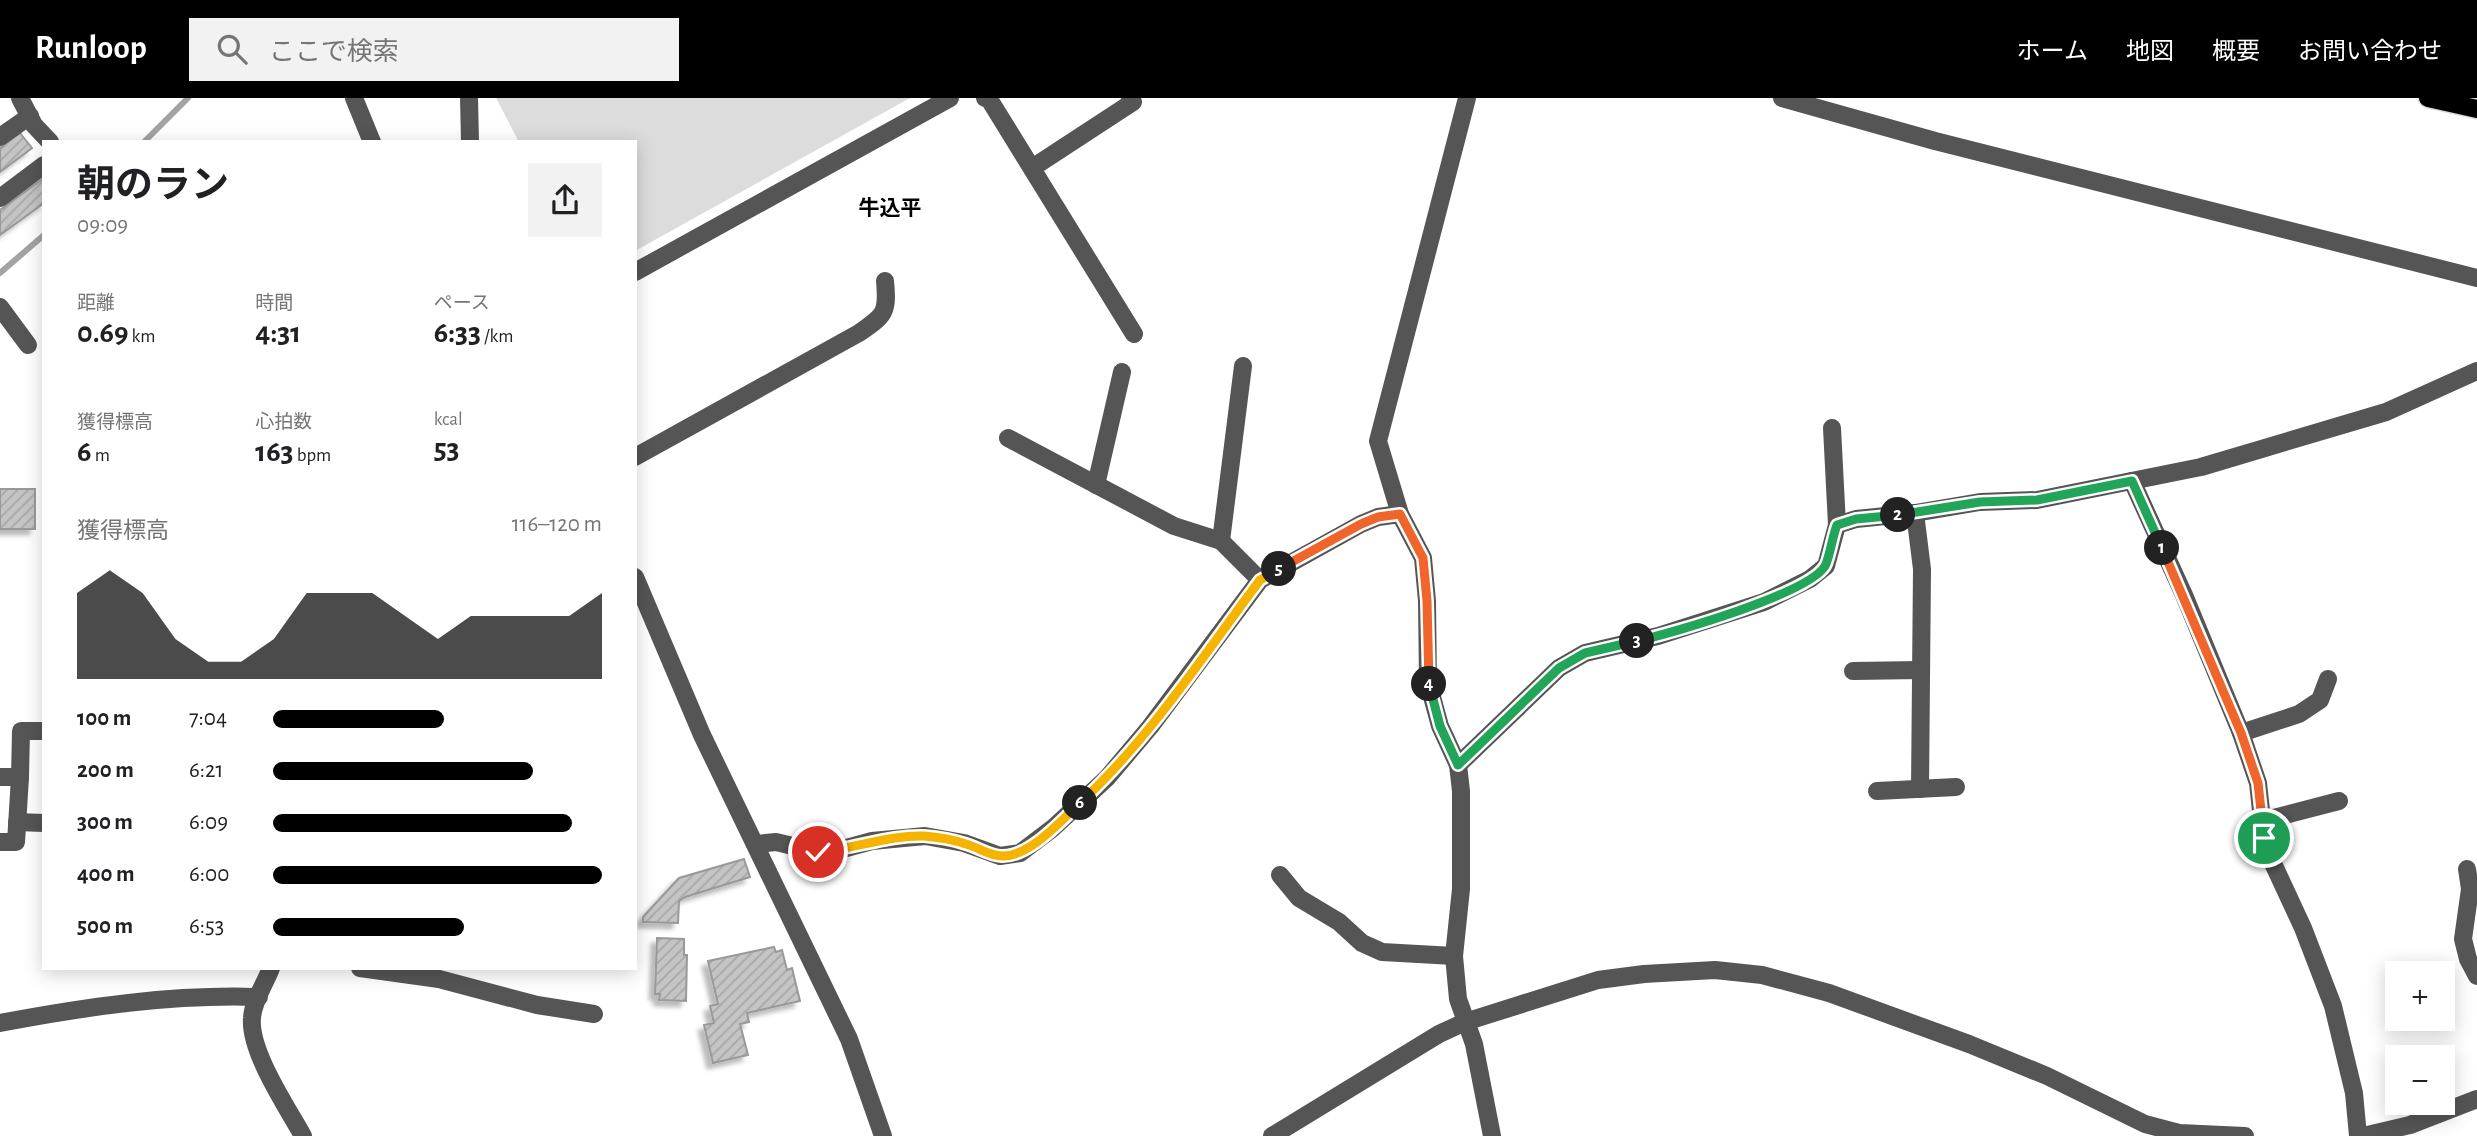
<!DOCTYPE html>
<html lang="ja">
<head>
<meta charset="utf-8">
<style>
  :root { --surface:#fff; --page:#f2f2f2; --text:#202124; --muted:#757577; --accent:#000 }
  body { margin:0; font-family:"Alegreya Sans","Noto Sans JP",sans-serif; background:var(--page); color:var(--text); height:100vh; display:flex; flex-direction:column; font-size:26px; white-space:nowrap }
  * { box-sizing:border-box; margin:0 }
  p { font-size:23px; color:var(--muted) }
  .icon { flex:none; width:38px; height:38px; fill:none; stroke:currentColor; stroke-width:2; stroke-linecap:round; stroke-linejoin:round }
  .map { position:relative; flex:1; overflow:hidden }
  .side { position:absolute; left:42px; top:42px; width:595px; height:830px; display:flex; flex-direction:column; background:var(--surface); border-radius:0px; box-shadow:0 4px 18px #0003 }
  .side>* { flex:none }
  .buttons { position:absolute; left:2385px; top:863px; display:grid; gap:14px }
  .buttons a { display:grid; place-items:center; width:70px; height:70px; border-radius:0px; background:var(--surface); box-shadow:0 4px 18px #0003; font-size:35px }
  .pin { position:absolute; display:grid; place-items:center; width:60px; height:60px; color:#fff; margin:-30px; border:4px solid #fff; border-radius:50%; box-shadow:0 2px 7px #0007 }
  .km { position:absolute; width:35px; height:35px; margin:-18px; border-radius:50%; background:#222; color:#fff; font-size:19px; line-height:35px; text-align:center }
  .round { display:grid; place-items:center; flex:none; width:74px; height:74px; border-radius:0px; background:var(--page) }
  .headline { display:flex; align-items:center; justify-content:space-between; height:119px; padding:0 35px }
  h1 { font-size:38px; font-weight:700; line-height:52px }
  .stats { display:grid; grid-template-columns:repeat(3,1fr); gap:10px; height:119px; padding:7px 35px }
  .stats div { display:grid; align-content:center }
  .stats b { font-size:30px; font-weight:700 }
  .stats small { font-size:19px; font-weight:400 }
  .stats p { font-size:19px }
  .chart { height:196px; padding:14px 35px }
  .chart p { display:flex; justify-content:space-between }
  .chart svg { width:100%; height:126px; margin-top:7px; fill:var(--accent); opacity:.7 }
  ul { padding:0 35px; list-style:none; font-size:23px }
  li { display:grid; grid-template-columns:112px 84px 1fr; align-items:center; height:52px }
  li i { height:18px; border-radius:9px; background:var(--accent) }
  header { display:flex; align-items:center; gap:42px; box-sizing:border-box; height:98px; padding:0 35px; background:var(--accent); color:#fff }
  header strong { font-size:33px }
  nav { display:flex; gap:38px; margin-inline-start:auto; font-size:24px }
  .search { width:490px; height:63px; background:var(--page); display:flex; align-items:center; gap:18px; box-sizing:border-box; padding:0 24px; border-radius:0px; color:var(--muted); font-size:26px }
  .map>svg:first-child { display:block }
</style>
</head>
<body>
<header>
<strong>Runloop</strong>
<div class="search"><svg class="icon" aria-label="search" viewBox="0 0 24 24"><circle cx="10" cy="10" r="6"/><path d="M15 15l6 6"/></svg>ここで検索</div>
<nav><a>ホーム</a><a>地図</a><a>概要</a><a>お問い合わせ</a></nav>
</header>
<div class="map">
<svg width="2477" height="1038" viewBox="0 0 2477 1038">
  <defs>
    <pattern id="building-hatch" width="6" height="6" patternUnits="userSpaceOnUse" patternTransform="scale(1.75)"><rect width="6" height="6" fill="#c4c4c4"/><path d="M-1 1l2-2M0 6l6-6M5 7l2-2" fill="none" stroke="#a7a7a7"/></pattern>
    <filter id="shadow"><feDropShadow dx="-5.5" dy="5.5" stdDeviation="2" flood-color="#0004"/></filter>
  </defs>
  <rect width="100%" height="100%" fill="#fff"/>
  <path fill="#dcdcdc" d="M496,0H910L635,153V44H519Z"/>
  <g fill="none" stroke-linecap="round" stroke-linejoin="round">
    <g stroke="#a3a3a3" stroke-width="6">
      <path d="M144,44L188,0"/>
      <path d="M0,175L44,137"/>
    </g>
  </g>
  <g fill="url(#building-hatch)" stroke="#999" stroke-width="2" filter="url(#shadow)">
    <path d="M20,35L32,50L0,74V50Z"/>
    <path d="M44,80V105L0,137V112Z"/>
    <rect x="0" y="391" width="35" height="40"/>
    <path d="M744,761L750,779L685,799L679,803L678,825L643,824V819L679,780Z"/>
    <path d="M657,840L684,841V857H687L686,903L659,902L660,896H655Z"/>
    <path d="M774,849L776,854L782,852L787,872L792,870L800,903L747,915L749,924L740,926L748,957L713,965L704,927L714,925L710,908L718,906L708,863Z"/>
  </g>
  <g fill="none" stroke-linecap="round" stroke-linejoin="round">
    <g stroke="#dbdbdb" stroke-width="21">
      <path id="major" d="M2428,0L2477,11"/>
    </g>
    <g stroke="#555" stroke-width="18">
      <path d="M20,0L34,27L50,44"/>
      <path d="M354,0L372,44"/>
      <path d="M469,0L470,44"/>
      <path d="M985,0L989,1L1134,236"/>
      <path d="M1467,0L1378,343L1400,416L1423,460L1427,503L1428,584L1440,628L1458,667L1461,693V791L1454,858L1458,901L1474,946L1492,1038"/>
      <path d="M1782,0L1935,43L2477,180"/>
      <path d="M0,39L30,18"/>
      <path d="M1032,70L1133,4L1130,0"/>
      <path d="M0,100L44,67"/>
      <path d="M635,174L950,0"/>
      <path d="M0,209L28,247"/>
      <path d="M1832,330L1837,427"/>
      <path d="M1008,340L1174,428L1221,443L1260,482"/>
      <path d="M635,359L859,235C885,217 888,215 885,183"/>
      <path d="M2132,383L2184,497L2241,635L2258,685L2264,740L2270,759L2303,830L2333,908L2354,995L2358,1038"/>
      <path d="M1096,387L1122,274"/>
      <path d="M1915,415L1922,471L1920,691"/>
      <path d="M1221,443L1243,268"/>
      <path d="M635,479L702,637L849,941L883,1038"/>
      <path d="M1853,573L1921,572"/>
      <path d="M2241,635L2299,616L2320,602L2328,581"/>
      <path d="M1458,667L1559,570L1585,555L1658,538L1764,504L1810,481L1826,468L1837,427L1856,421L1915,415L1980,404L2037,402L2201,369L2386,314L2477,273"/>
      <path d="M0,679H20L21,633H44"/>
      <path d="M1877,693L1956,689"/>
      <path d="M2262,723L2339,703"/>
      <path d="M17,724L44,725"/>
      <path d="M0,744H16L20,679"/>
      <path d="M756,746L776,744L818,754L839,752L872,743L925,738L964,745L1000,758L1020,755L1053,730L1107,680L1150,629L1260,482L1361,426L1378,419L1400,416"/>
      <path d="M2467,771L2470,791L2463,841L2468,861L2477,878"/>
      <path d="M1280,777L1299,800L1339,824L1362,845L1382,854L1454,858"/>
      <path d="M271,870C265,886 253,903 252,920C249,953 287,1009 303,1038"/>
      <path d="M360,870L439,881L537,907L594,916"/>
      <path d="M0,925C84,909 173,896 259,899"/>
      <path d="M1272,1038L1439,936L1465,924L1598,882L1644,876L1715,872L1762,877L1829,895L1969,946L2047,978L2145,1026L2179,1035L2245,1038"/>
      <path d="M2363,1038L2410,1027L2477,1001"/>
    </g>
    <use href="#major" stroke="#000" stroke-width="18"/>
  </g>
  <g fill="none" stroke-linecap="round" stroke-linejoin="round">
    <g stroke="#fff" stroke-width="14">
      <path id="split-1" d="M2162,450L2241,635L2258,685L2264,740"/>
    </g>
    <g stroke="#fff" stroke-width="14">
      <path id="split-2" d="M1898,417L1980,404L2037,402L2132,383L2162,450"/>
    </g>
    <g stroke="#fff" stroke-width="14">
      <path id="split-3" d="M1637,543C1672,535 1808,496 1825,468C1829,462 1833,436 1837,427L1856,421L1898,417"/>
    </g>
    <g stroke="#fff" stroke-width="14">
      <path id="split-4" d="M1429,586L1440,628L1458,667L1559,570L1585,555L1637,543"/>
    </g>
    <g stroke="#fff" stroke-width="14">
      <path id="split-5" d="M1279,471L1361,426L1378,419L1400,416L1423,460L1427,503L1429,586"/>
    </g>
    <g stroke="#fff" stroke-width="14">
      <path id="split-6" d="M1080,705C1150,640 1203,558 1260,482L1279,471"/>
    </g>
    <g stroke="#fff" stroke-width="14">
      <path id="split-7" d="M818,754C854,751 888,737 924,738C937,739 954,742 966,746C977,749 990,758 1002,758C1029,759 1061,723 1080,705"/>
    </g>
    <use href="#split-1" stroke="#f0652b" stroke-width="9"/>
    <use href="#split-2" stroke="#22a559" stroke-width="9"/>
    <use href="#split-3" stroke="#22a559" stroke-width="9"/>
    <use href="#split-4" stroke="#22a559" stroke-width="9"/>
    <use href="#split-5" stroke="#f0652b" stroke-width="9"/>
    <use href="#split-6" stroke="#f5b400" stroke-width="9"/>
    <use href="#split-7" stroke="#f5b400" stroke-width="9"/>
  </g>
  <g text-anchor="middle" stroke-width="6" stroke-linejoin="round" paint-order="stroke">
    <g font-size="21" font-weight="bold" fill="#000" stroke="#fff">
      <text x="890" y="117">牛込平</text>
    </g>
  </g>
</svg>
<div class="buttons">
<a>+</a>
<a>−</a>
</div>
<div class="pin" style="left:2264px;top:740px;background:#1e9e55"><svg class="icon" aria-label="arrive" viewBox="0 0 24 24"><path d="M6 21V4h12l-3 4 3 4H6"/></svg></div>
<div class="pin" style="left:818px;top:754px;background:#d93025"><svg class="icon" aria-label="check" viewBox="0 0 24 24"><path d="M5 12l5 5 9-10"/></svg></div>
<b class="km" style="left:2162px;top:450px">1</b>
<b class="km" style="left:1898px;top:417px">2</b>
<b class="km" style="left:1637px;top:543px">3</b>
<b class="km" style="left:1429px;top:586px">4</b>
<b class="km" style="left:1279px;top:471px">5</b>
<b class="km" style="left:1080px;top:705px">6</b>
<section class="side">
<div class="headline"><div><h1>朝のラン</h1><p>09:09</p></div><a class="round"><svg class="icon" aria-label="share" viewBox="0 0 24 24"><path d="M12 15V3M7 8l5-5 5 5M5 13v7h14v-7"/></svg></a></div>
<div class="stats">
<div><p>距離</p><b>0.69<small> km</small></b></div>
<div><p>時間</p><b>4:31</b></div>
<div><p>ペース</p><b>6:33<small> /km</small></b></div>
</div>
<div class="stats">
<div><p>獲得標高</p><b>6<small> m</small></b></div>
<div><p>心拍数</p><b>163<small> bpm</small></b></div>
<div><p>kcal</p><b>53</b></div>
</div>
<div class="chart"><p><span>獲得標高</span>116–120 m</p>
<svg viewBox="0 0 160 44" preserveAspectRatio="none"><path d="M0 44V14L10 6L20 14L30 30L40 38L50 38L60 30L70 14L80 14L90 14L100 22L110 30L120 22L130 22L140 22L150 22L160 14V44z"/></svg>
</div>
<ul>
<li><b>100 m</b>7:04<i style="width:52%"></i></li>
<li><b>200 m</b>6:21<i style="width:79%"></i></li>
<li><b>300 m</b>6:09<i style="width:91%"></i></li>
<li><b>400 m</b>6:00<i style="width:100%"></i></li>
<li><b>500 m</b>6:53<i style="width:58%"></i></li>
</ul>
</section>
</div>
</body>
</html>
